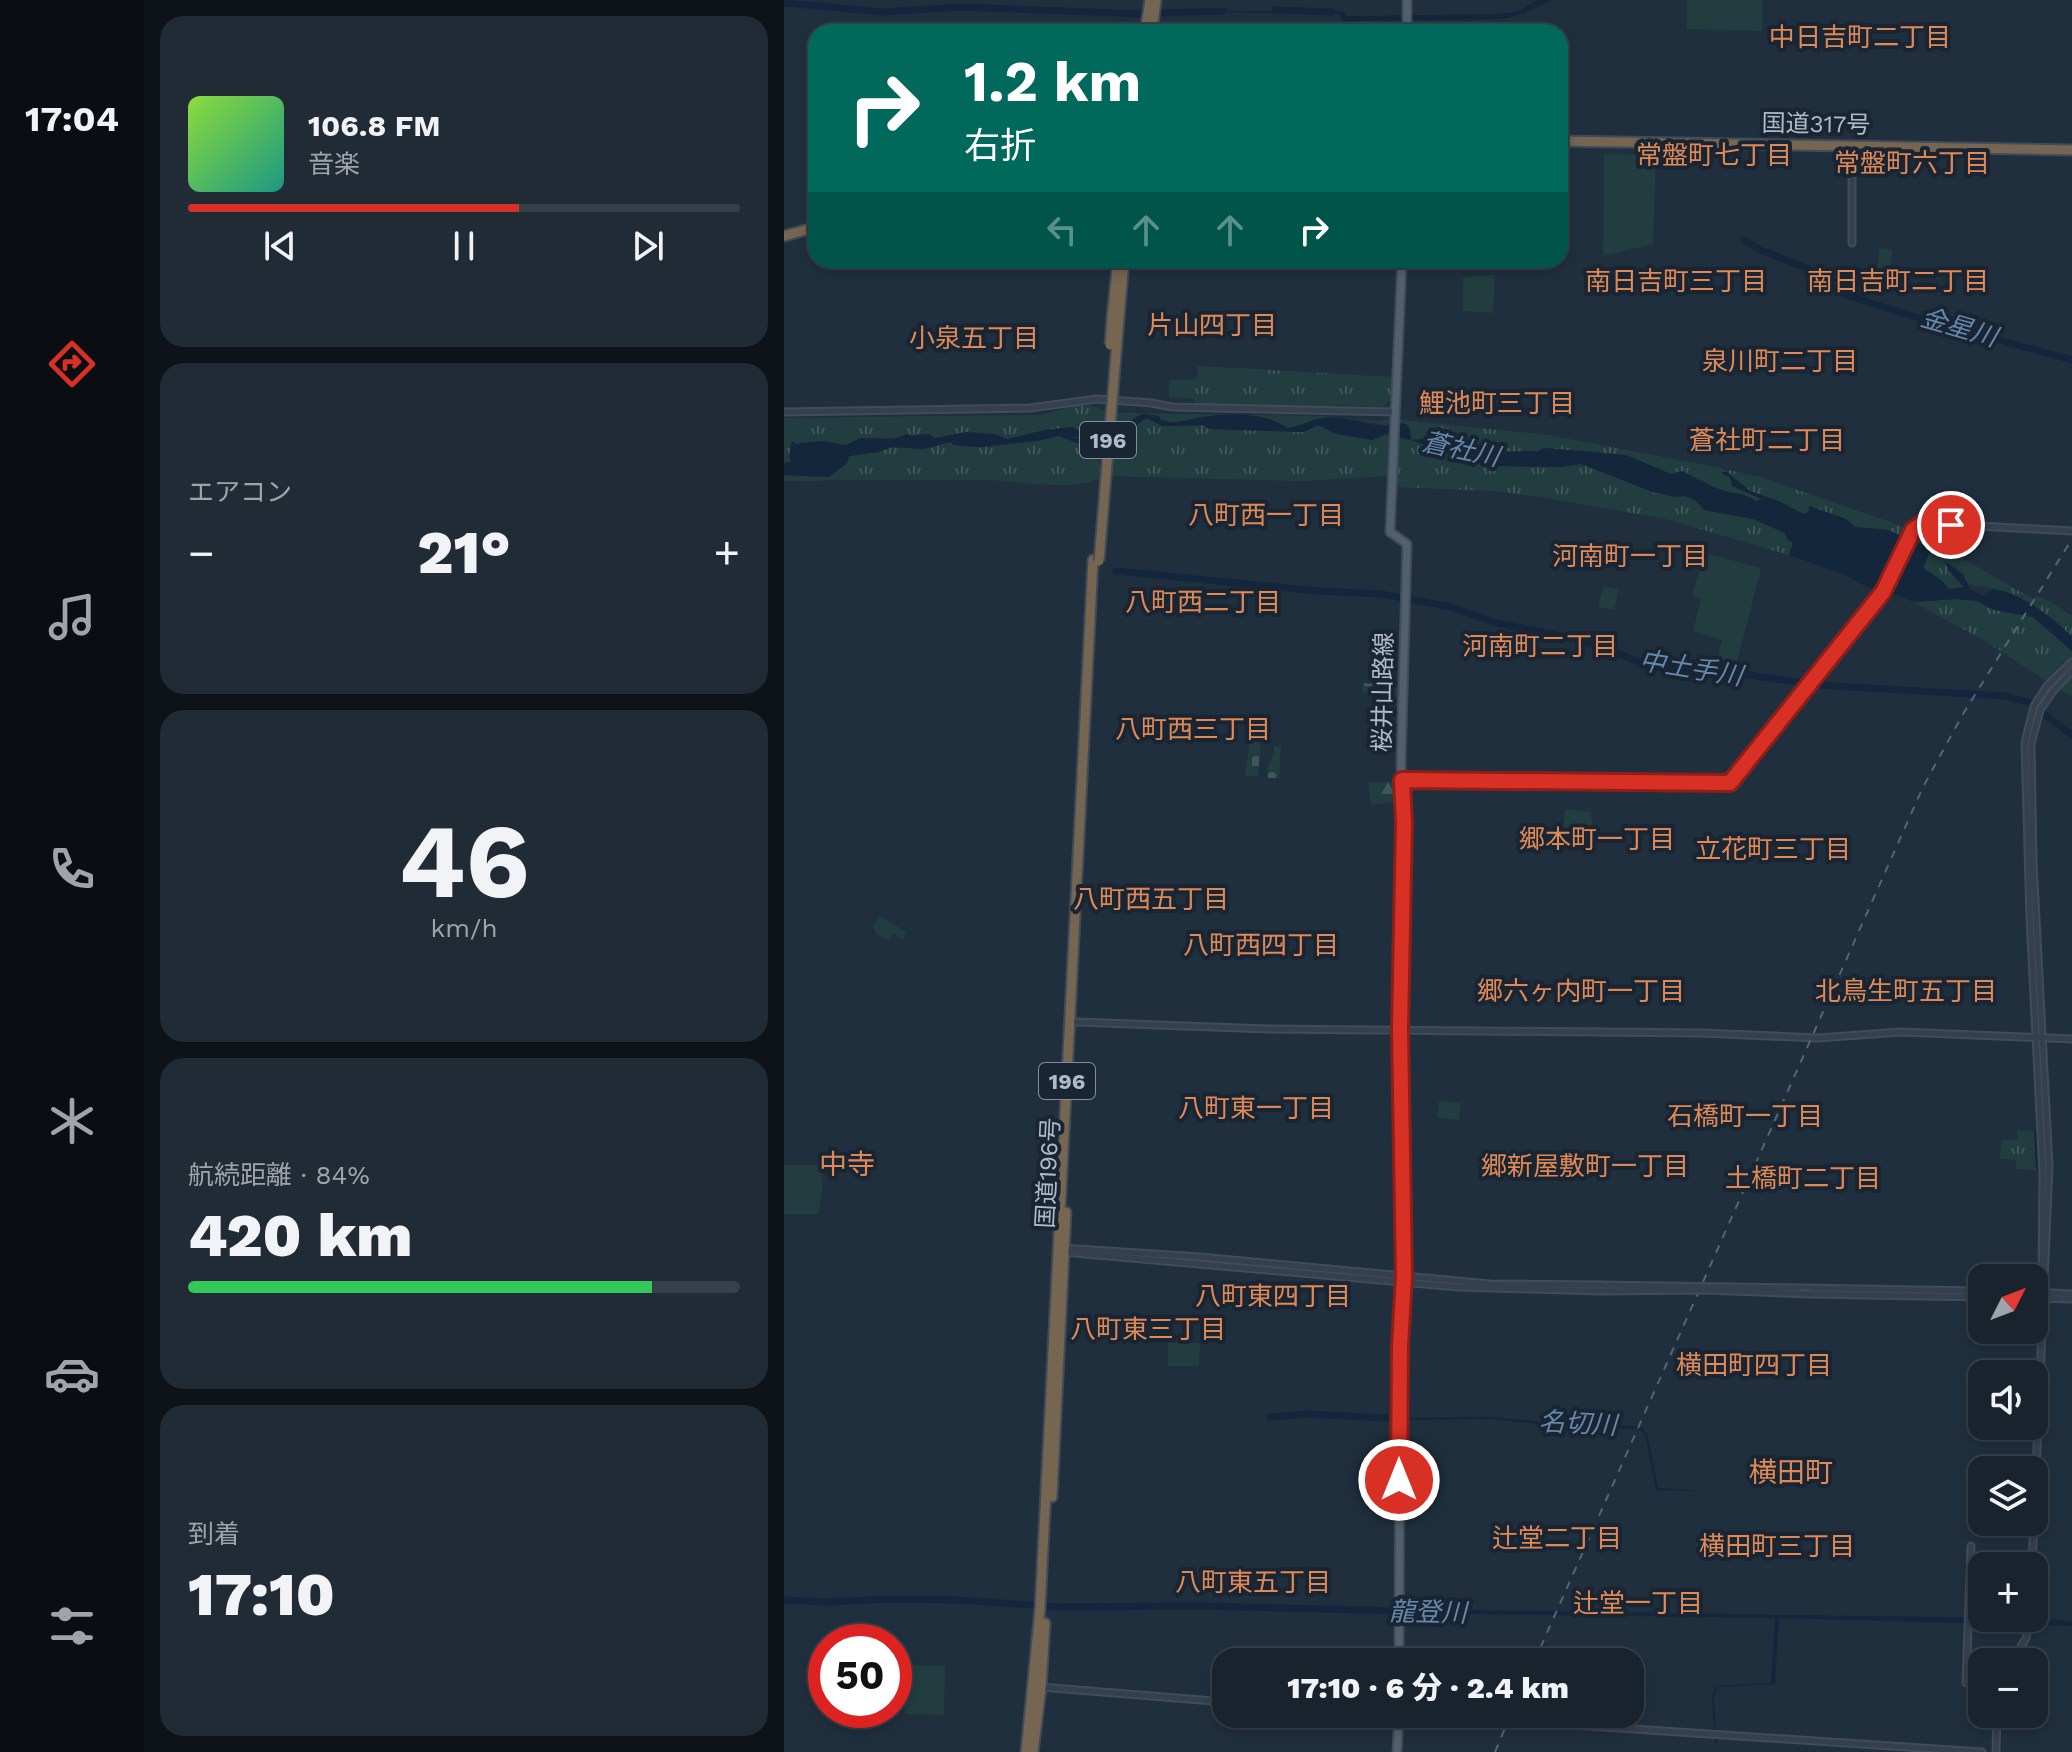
<!DOCTYPE html>
<html lang="ja">
<meta charset="utf-8">
<style>
:root{--surface:#18232e;--page:#212b36;--text:#f1f3f6;--muted:#9fa4aa;--line:#36404a;--accent:#d93025}
body{margin:0;font-family:"Work Sans","Noto Sans JP",sans-serif;background:var(--page);color:var(--text);height:100vh;display:flex;flex-direction:column;font-size:30px;white-space:nowrap}
*{box-sizing:border-box;margin:0}
p{font-size:26px;color:var(--muted)}
.icon{flex:none;width:44px;height:44px;fill:none;stroke:currentColor;stroke-width:2;stroke-linecap:round;stroke-linejoin:round}
.map{position:relative;flex:1;overflow:hidden}
.sheet{display:flex;flex-direction:column;gap:16px;padding:16px;background:#0d1319;width:640px}
.sheet>*{flex:none}
.banner{position:absolute;left:24px;top:24px;width:760px;height:244px;border-radius:24px;box-shadow:0 4px 12px #0003,0 0 0 2px var(--line);background:#00695c;color:#fff;overflow:hidden}
.needle{width:52px;rotate:48deg}
.controls{position:absolute;left:1184px;top:1264px;display:grid;gap:16px}
.controls a{display:grid;place-items:center;width:80px;height:80px;border-radius:16px;background:var(--surface);box-shadow:0 4px 12px #0003,0 0 0 2px var(--line);font-size:40px}
.speed{position:absolute;left:24px;top:1624px;display:flex;gap:16px;font-size:40px;font-weight:700;text-align:center}
.speed>*{display:grid;place-content:center;width:104px;height:104px;border-radius:50%;background:var(--surface);box-shadow:0 4px 12px #0003,0 0 0 2px var(--line);line-height:1}
.speed .limit{border:12px solid #d22;background:#fff;color:#111}
.pin{position:absolute;display:grid;place-items:center;width:68px;height:68px;color:#fff;margin:-34px;border:4px solid #fff;border-radius:50%;box-shadow:0 2px 8px #0007}
.me{position:absolute;width:88px;margin:-44px;rotate:0deg;stroke-linejoin:round;filter:drop-shadow(0 0 6px #0008)}
.turn{display:flex;align-items:center;gap:28px;height:168px;padding:0 24px;font-size:36px}
.turn .icon{width:104px;height:104px;stroke-width:2.5}
.turn b{display:block;font-size:56px;line-height:68px}
.lanes{display:flex;align-items:center;height:76px;padding:0 24px;background:#0003;justify-content:center;gap:40px;direction:ltr}
.lanes .off{opacity:.35}
.big{font-size:60px;font-weight:800;line-height:1.1}
.sheet .widget{flex:1;display:flex;flex-direction:column;justify-content:center;gap:12px;min-width:0;padding:0 28px;border-radius:24px;background:var(--page)}
.sheet .dial{align-items:center;gap:0}
.dial b{font-size:104px;line-height:1}
.song{display:flex;align-items:center;gap:24px}
.cover{width:96px;height:96px;border-radius:12px;background:linear-gradient(135deg,hsl(90 70% 55%),hsl(170 70% 35%))}
.played{height:8px;border-radius:4px;background:linear-gradient(90deg,var(--accent) 60%,var(--line) 60%)}
.keys{display:flex;justify-content:space-around;direction:ltr}
.heat{display:flex;justify-content:space-between;align-items:center;font-size:44px;direction:ltr}
.charge{height:12px;border-radius:6px;background:linear-gradient(90deg,#34c759 84%,var(--line) 0)}
.trip{position:absolute;left:428px;top:1648px;width:432px;height:80px;border-radius:24px;background:var(--surface);box-shadow:0 4px 12px #0003,0 0 0 2px var(--line);font-weight:800;line-height:80px;text-align:center}
main{display:flex;flex:1;min-height:0}
.tab-bar{display:flex;flex-direction:column;width:144px;justify-content:space-around;align-items:center;background:#0a0e12;color:var(--muted)}
.tab-bar .icon{width:56px;height:56px}
.tab-bar .selected{color:var(--accent)}
.tab-bar b{font-size:36px;color:var(--text)}
.map>svg:first-child{display:block}
.grass{fill:url(#grass-tufts)}
.forest{fill:url(#forest-firs)}
.cemetery{fill:url(#cemetery-stones)}
.park{fill:#223d3f}
.water{fill:#13263c}
.lines{fill:none;stroke-linecap:round;stroke-linejoin:round}
.stream{stroke:#13263c;stroke-width:2}
.river{stroke:#13263c;stroke-width:7}
.minor-casing{stroke:#414c5a;stroke-width:9}
.major-casing{stroke:#414c5a;stroke-width:11}
.highway-casing{stroke:#404b59;stroke-width:13}
.minor{stroke:#35404e;stroke-width:5}
.major{stroke:#52606e;stroke-width:7}
.highway{stroke:#756551;stroke-width:9}
.rail{stroke:#566575;stroke-width:2;stroke-dasharray:8 8;stroke-linecap:butt}
.minor-bridge-casing{stroke:#414c5a;stroke-width:9;stroke-linecap:butt}
.highway-bridge-casing{stroke:#404b59;stroke-width:13;stroke-linecap:butt}
.minor-bridge{stroke:#35404e;stroke-width:5}
.highway-bridge{stroke:#756551;stroke-width:9}
.route-casing{stroke:#8d1f18;stroke-width:20}
.route{stroke:#d93025;stroke-width:14}
.labels{text-anchor:middle;dominant-baseline:central;stroke-width:8;stroke-linejoin:round;paint-order:stroke}
.shield{fill:#1a2533;stroke:#838e9c;stroke-width:2}
.shield-label{font-size:22px;font-weight:bold;fill:#b0bbc9}
.street-label{font-size:24px;fill:#b0bbc9;stroke:#1a2533}
.neighbourhood-label{font-size:26px;fill:#de8956;stroke:#1a2533}
.water-label{font-size:26px;font-style:italic;fill:#6588ac;stroke:#1a2533}
.quarter-label{font-size:28px;fill:#de8956;stroke:#1a2533}
</style>
<main>
<nav class="tab-bar">
<b>17:04</b>
<svg class="icon selected" aria-label="directions" viewBox="0 0 24 24"><path d="M12 3l9 9-9 9-9-9zM9 14v-3h6M13 9l2 2-2 2"/></svg>
<svg class="icon" aria-label="music" viewBox="0 0 24 24"><path d="M9 18V5l10-2v13"/><circle cx="6" cy="18" r="3"/><circle cx="16" cy="16" r="3"/></svg>
<svg class="icon" aria-label="phone" viewBox="0 0 24 24"><path d="M5 4h4l2 5-3 2q2 4 5 5l2-3 5 2v4C11 20 4 13 5 4z"/></svg>
<svg class="icon" aria-label="climate" viewBox="0 0 24 24"><path d="M12 3v18M4 7l16 10M4 17L20 7"/></svg>
<svg class="icon" aria-label="car" viewBox="0 0 24 24"><path d="M5 17H2v-5l4-1 3-4h7l3 4 3 1v5h-3M9 17h6M6 11h13"/><circle cx="7" cy="17" r="2"/><circle cx="17" cy="17" r="2"/></svg>
<svg class="icon" aria-label="filters" viewBox="0 0 24 24"><path d="M4 7h16M4 17h16"/><circle cx="9" cy="7" r="2"/><circle cx="15" cy="17" r="2"/></svg>
</nav>
<section class="sheet">
<div class="widget">
<div class="song"><i class="cover"></i><div><b>106.8 FM</b><p>音楽</p></div></div>
<div class="played"></div>
<div class="keys"><svg class="icon" aria-label="previous" viewBox="0 0 24 24"><path d="M18 5L8 12l10 7zM5 5v14"/></svg><svg class="icon" aria-label="pause" viewBox="0 0 24 24"><path d="M8 5v14M16 5v14"/></svg><svg class="icon" aria-label="next" viewBox="0 0 24 24"><path d="M6 5l10 7-10 7zM19 5v14"/></svg></div>
</div>
<div class="widget"><p>エアコン</p>
<div class="heat"><a>−</a><b class="big">21°</b><a>+</a></div>
</div>
<div class="widget dial"><b>46</b><p>km/h</p></div>
<div class="widget"><p>航続距離 · 84%</p><b class="big">420 km</b><div class="charge"></div></div>
<div class="widget"><p>到着</p><b class="big">17:10</b></div>
</section>
<div class="map">
<svg width="1288" height="1752" viewBox="0 0 1288 1752">
<defs>
<pattern id="grass-tufts" width="24" height="20" patternUnits="userSpaceOnUse" patternTransform="scale(2)"><rect width="24" height="20" fill="#223d3f"/><path d="M3 7l-1-3M5 7V3M7 7l1-3M15 17l-1-3M17 17v-4M19 17l1-3" fill="none" stroke="#405759"/></pattern>
<pattern id="forest-firs" width="22" height="20" patternUnits="userSpaceOnUse" patternTransform="scale(2)"><rect width="22" height="20" fill="#223d3f"/><path d="M5 1l3.5 6h-7zM16 11l3.5 6h-7z" fill="#405759"/></pattern>
<pattern id="cemetery-stones" width="16" height="16" patternUnits="userSpaceOnUse" patternTransform="scale(2)"><rect width="16" height="16" fill="#223d3f"/><path d="M2 7V4a2 2 0 0 1 4 0v3zM10 15v-3a2 2 0 0 1 4 0v3z" fill="#405759"/></pattern>
</defs>
<rect width="100%" height="100%" fill="#202f3e"/>
<g class="grass">
<path d="M470 369 608 377 607 399 599 407 554 405 541 408 411 404 409 399 385 397V380H412L413 378 468 381Z"/>
<path d="M293 405 311 407 326 413 536 416 594 421 609 419 764 435 937 468 942 472 945 470 979 478 1129 530 1249 599 1252 596 1265 601 1288 616V637C1260 609 1223 588 1184 584L1171 567 1162 562 1165 571 1180 588 1165 589 1139 568 1147 549 1104 530 1071 527 1062 519 1025 506 1024 513 1019 514 1004 510 1014 516 1013 519 985 507 995 502 966 491 943 472 957 490 977 499 972 501 959 494 953 495 933 489 918 480 887 474 842 455 760 448 754 451 712 452 701 445 670 440 651 442 637 439 629 440 654 450 696 456 714 466 774 467 797 464 869 492 892 497 900 496 911 500 921 510 970 519 1001 533 1003 539 1009 543 1005 555 882 519 758 497 711 491 611 487 613 438 626 440V429C599 426 568 416 541 418 528 419 516 427 503 428 476 407 420 420 386 424L376 419 375 416 360 414 331 436 285 438 299 434 289 427 261 430 223 439 210 434 151 439 145 434H138L103 439 77 438 62 445 38 441 11 444 7 462 0 463V418L257 415Z"/>
<path d="M363 418 378 426 420 425 425 429 520 432 534 425 552 434H602L606 436 605 476 519 481 322 476C287 493 241 481 202 480 135 480 67 480 0 481V475L45 477 63 463 65 456 94 452 108 447 140 449 166 442C188 455 249 439 275 436L290 443H303L322 474 324 442H337L357 421Z"/>
<path d="M1172 599 1194 601 1211 610 1249 617 1288 651V670L1274 658 1288 676V697L1196 638 1129 602Z"/>
<path d="M1234 1130 1250 1131 1253 1170 1232 1169V1160L1216 1159 1217 1140H1233Z"/>
</g>
<path class="forest" d="M584 782H614V790L611 792H614V801L587 805Z"/>
<g class="cemetery">
<path d="M579 683 616 687V706L599 704V696L578 692Z"/>
<path d="M467 735 477 736 474 777 461 776Z"/>
<path d="M492 746H497L495 778H483L484 768Z"/>
</g>
<g class="park">
<path d="M903 0H978V31L903 29Z"/>
<path d="M820 154 872 155 869 244 819 256Z"/>
<path d="M1095 248 1108 250 1106 276 1093 275Z"/>
<path d="M711 275 709 313 679 311V277Z"/>
<path d="M414 366 470 369 469 381 413 378Z"/>
<path d="M920 553 977 568 953 662 933 658 938 640 909 631 917 599 908 596Z"/>
<path d="M824 587 835 589 830 610 814 607 819 588Z"/>
<path d="M385 590 413 592 409 615 382 612Z"/>
<path d="M781 809 807 812 809 843H778Z"/>
<path d="M96 916 122 932 119 940 109 933 105 940 92 934 89 926Z"/>
<path d="M655 1101 677 1103 675 1120 653 1118Z"/>
<path d="M0 1165H35L39 1185 34 1214H0Z"/>
<path d="M384 1343H416L415 1366H384Z"/>
<path d="M121 1665 161 1666 160 1715 121 1714Z"/>
</g>
<g class="water">
<path d="M753 0H768L739 14 719 19 559 21 555 14 381 11H555L560 12 562 16 718 14 735 11Z"/>
<path d="M360 414 375 416 376 419C390 426 404 419 419 417 444 413 483 412 503 428 516 427 527 419 540 418 562 415 582 426 603 426L607 421 622 424 626 429 627 440 637 439 651 442 670 440 701 445 712 452 754 451 760 448 842 455 887 474 898 471C910 477 923 485 935 489 949 494 963 493 973 502L977 499 948 486 946 477 940 475 938 472H943L966 491 995 501 1019 514 1025 512V506L1062 519 1071 527 1104 530 1147 549 1139 568 1157 580 1165 589 1180 587 1165 571 1161 562 1179 574 1186 589 1199 596 1210 589C1238 593 1269 618 1288 637V651L1249 617 1210 610 1193 601 1172 599 1129 602 1112 594 1109 597 1079 585 1059 574 1005 555 1009 543 1003 539 1001 533 969 519 920 510 911 500 900 496 892 497 869 492 797 464 774 467 714 466 696 456 654 450 627 440 602 434 588 440 552 434 534 425 520 432 425 429 420 425 378 426 363 418 357 421 337 442 300 445 275 436 254 441 196 447 170 445 166 442 140 449 108 447 94 452 65 456 63 463 45 477 0 475V463L7 462 5 456 8 441 12 444 38 441 62 445 77 438 110 439 123 434 127 436 145 434 151 438 182 432 210 434 223 439 261 430 289 427 301 435 286 438C299 439 321 441 333 434 344 427 348 416 360 414Z"/>
<path d="M708 1417 770 1423 856 1426 863 1433 874 1488 927 1491 872 1490 861 1434 855 1429 770 1426 708 1419 622 1420 621 1418Z"/>
<path d="M619 1609C826 1612 1034 1616 1242 1618L1288 1621V1626L995 1618 991 1684 933 1687 930 1698 933 1744 931 1743 928 1699 931 1686 987 1683 991 1618 619 1613Z"/>
</g>
<g class="lines">
<path class="stream" d="M1251 1132 1253 1169"/>
<g class="river">
<path d="M0 3 100 12 176 7 359 14"/>
<path d="M491 10 547 12"/>
<path d="M377 13 439 11"/>
<path d="M960 240 976 250 1033 272 1062 295 1128 316 1288 360"/>
<path d="M332 571 533 591 597 594 667 607 713 623 797 640 869 667 966 675 1033 685 1221 696 1244 702 1288 735"/>
<path d="M486 1417 522 1414 620 1419"/>
<path d="M0 1600 42 1602 107 1599 176 1600 272 1607 418 1606 621 1611"/>
</g>
<defs>
<g id="minor">
<path d="M1068 243V146"/>
<path d="M0 412 246 408 313 399 368 403 388 407 610 412"/>
<path d="M618 780 946 783 1099 592 1132 527 1139 523 1288 531"/>
<path d="M292 1022 484 1029 917 1033 1034 1038 1117 1032 1288 1039"/>
<path d="M278 1248 416 1257 706 1284 816 1285"/>
<path d="M279 1252 674 1287 816 1291"/>
<path d="M1258 1285 1259 1174 1246 918 1241 743 1250 706 1263 686 1288 662"/>
<path d="M1016 1288 1198 1291"/>
<path d="M1250 1292 1288 1294"/>
<path d="M1026 1294 1198 1297"/>
<path d="M1250 1298 1288 1299"/>
<path d="M1248 1566 1265 1166 1249 862 1247 744 1256 710 1269 691 1288 671"/>
<path d="M1228 1662 1242 1638 1246 1618"/>
<path d="M1182 1683 1187 1546"/>
<path d="M256 1687 442 1702"/>
<path d="M634 1714 647 1715"/>
<path d="M774 1724 1198 1752"/>
<path d="M1212 1752 1213 1714"/>
</g>
<g id="major">
<path d="M623 32V0"/>
<path d="M615 1662 616 1346 620 1276 616 1029 620 823 617 762 623 544 606 532 618 260"/>
<path d="M613 1752 615 1714"/>
</g>
<g id="highway">
<path d="M361 32 366 0"/>
<path d="M368 32 372 0"/>
<path d="M776 141 1288 150"/>
<path d="M0 236 32 227"/>
<path d="M328 318 334 260"/>
<path d="M335 318 340 260"/>
<path d="M268 1497 282 1212"/>
<path d="M242 1752 256 1609 309 560"/>
<path d="M249 1752 257 1688 261 1623"/>
</g>
</defs>
<use href="#minor" class="minor-casing"/>
<use href="#major" class="major-casing"/>
<use href="#highway" class="highway-casing"/>
<use href="#minor" class="minor"/>
<use href="#major" class="major"/>
<use href="#highway" class="highway"/>
<g class="rail">
<path d="M750 1662 1139 787 1179 714 1288 539"/>
<path d="M711 1752 727 1714"/>
</g>
<defs>
<g id="minor-bridge">
<path d="M816 1285 1016 1288"/>
<path d="M816 1291 921 1290 1026 1294"/>
<path d="M647 1715 774 1724"/>
</g>
<g id="highway-bridge">
<path d="M326 345 328 318"/>
<path d="M315 561 335 318"/>
</g>
</defs>
<use href="#minor-bridge" class="minor-bridge-casing"/>
<use href="#highway-bridge" class="highway-bridge-casing"/>
<use href="#minor-bridge" class="minor-bridge"/>
<use href="#highway-bridge" class="highway-bridge"/>
</g>
<g class="lines">
<defs>
<path id="route" d="M615 1480 616 1346 620 1276 616 1029 620 823 618 780 946 783 1099 592 1129 530 1139 523 1167 525"/>
</defs>
<use href="#route" class="route-casing"/>
<use href="#route" class="route"/>
</g>
<g class="labels">
<g class="shield">
<rect x="296" y="422" width="56" height="36" rx="6"/>
<rect x="255" y="1063" width="56" height="36" rx="6"/>
</g>
<g class="shield-label">
<text x="324" y="440">196</text>
<text x="283" y="1081">196</text>
</g>
<g class="street-label">
<text transform="translate(1032 124) rotate(1)">国道317号</text>
<text transform="translate(599 692) rotate(-89)">桜井山路線</text>
<text transform="translate(264 1173) rotate(-87)">国道196号</text>
</g>
<g class="neighbourhood-label">
<text x="1076" y="37">中日吉町二丁目</text>
<text x="930" y="155">常盤町七丁目</text>
<text x="1128" y="163">常盤町六丁目</text>
<text x="892" y="281">南日吉町三丁目</text>
<text x="1114" y="281">南日吉町二丁目</text>
<text x="428" y="325">片山四丁目</text>
<text x="190" y="338">小泉五丁目</text>
<text x="996" y="361">泉川町二丁目</text>
<text x="713" y="403">鯉池町三丁目</text>
<text x="983" y="440">蒼社町二丁目</text>
<text x="482" y="515">八町西一丁目</text>
<text x="846" y="556">河南町一丁目</text>
<text x="419" y="602">八町西二丁目</text>
<text x="756" y="646">河南町二丁目</text>
<text x="409" y="729">八町西三丁目</text>
<text x="813" y="839">郷本町一丁目</text>
<text x="989" y="849">立花町三丁目</text>
<text x="367" y="899">八町西五丁目</text>
<text x="477" y="945">八町西四丁目</text>
<text x="797" y="991">郷六ヶ内町一丁目</text>
<text x="1122" y="991">北鳥生町五丁目</text>
<text x="472" y="1108">八町東一丁目</text>
<text x="961" y="1116">石橋町一丁目</text>
<text x="801" y="1166">郷新屋敷町一丁目</text>
<text x="1019" y="1178">土橋町二丁目</text>
<text x="489" y="1296">八町東四丁目</text>
<text x="364" y="1329">八町東三丁目</text>
<text x="970" y="1365">横田町四丁目</text>
<text x="773" y="1538">辻堂二丁目</text>
<text x="993" y="1546">横田町三丁目</text>
<text x="469" y="1582">八町東五丁目</text>
<text x="854" y="1603">辻堂一丁目</text>
</g>
<g class="water-label">
<text transform="translate(1175 327) rotate(16)">金星川</text>
<text transform="translate(677 449) rotate(12)">蒼社川</text>
<text transform="translate(907 668) rotate(9)">中土手川</text>
<text transform="translate(794 1423) rotate(3)">名切川</text>
<text transform="translate(644 1612) rotate(1)">龍登川</text>
</g>
<g class="quarter-label">
<text x="63" y="1164">中寺</text>
<text x="1007" y="1472">横田町</text>
</g>
</g>
</svg>
<div class="controls">
<a><svg class="needle" viewBox="-14 -14 28 28"><path d="M0-13l5 13h-10z" fill="#e53935"/><path d="M0 13l5-13h-10z" fill="#9fa4aa"/></svg></a>
<a><svg class="icon" aria-label="sound" viewBox="0 0 24 24"><path d="M4 9h4l5-4v14l-5-4H4zM17 9q2 3 0 6"/></svg></a>
<a><svg class="icon" aria-label="layers" viewBox="0 0 24 24"><path d="M12 4l9 5-9 5-9-5zM3 14l9 5 9-5"/></svg></a>
<a>+</a>
<a>−</a>
</div>
<div class="speed"><div class="limit">50</div></div>
<div class="pin" style="left:1167px;top:525px;background:#d93025"><svg class="icon" aria-label="arrive" viewBox="0 0 24 24"><path d="M6 21V4h12l-3 4 3 4H6"/></svg></div>
<svg class="me" style="left:615px;top:1480px" viewBox="-20 -20 40 40"><circle r="17" fill="#d93025" stroke="#fff" stroke-width="3"/><path d="M0-11L8 9 0 5-8 9z" fill="#fff"/></svg>
<div class="trip">17:10 · 6 分 · 2.4 km</div>
<div class="banner">
<div class="turn"><svg class="icon" aria-label="right" viewBox="0 0 24 24"><path d="M7 20v-9h11M14 6l5 5-5 5"/></svg><div><b>1.2 km</b>右折</div></div>
<div class="lanes"><svg class="icon off" aria-label="left" viewBox="0 0 24 24"><path d="M17 20v-9H6M10 6l-5 5 5 5"/></svg><svg class="icon off" aria-label="ahead" viewBox="0 0 24 24"><path d="M12 20V5M6 11l6-6 6 6"/></svg><svg class="icon off" aria-label="ahead" viewBox="0 0 24 24"><path d="M12 20V5M6 11l6-6 6 6"/></svg><svg class="icon" aria-label="right" viewBox="0 0 24 24"><path d="M7 20v-9h11M14 6l5 5-5 5"/></svg></div>
</div>
</div>
</main>
